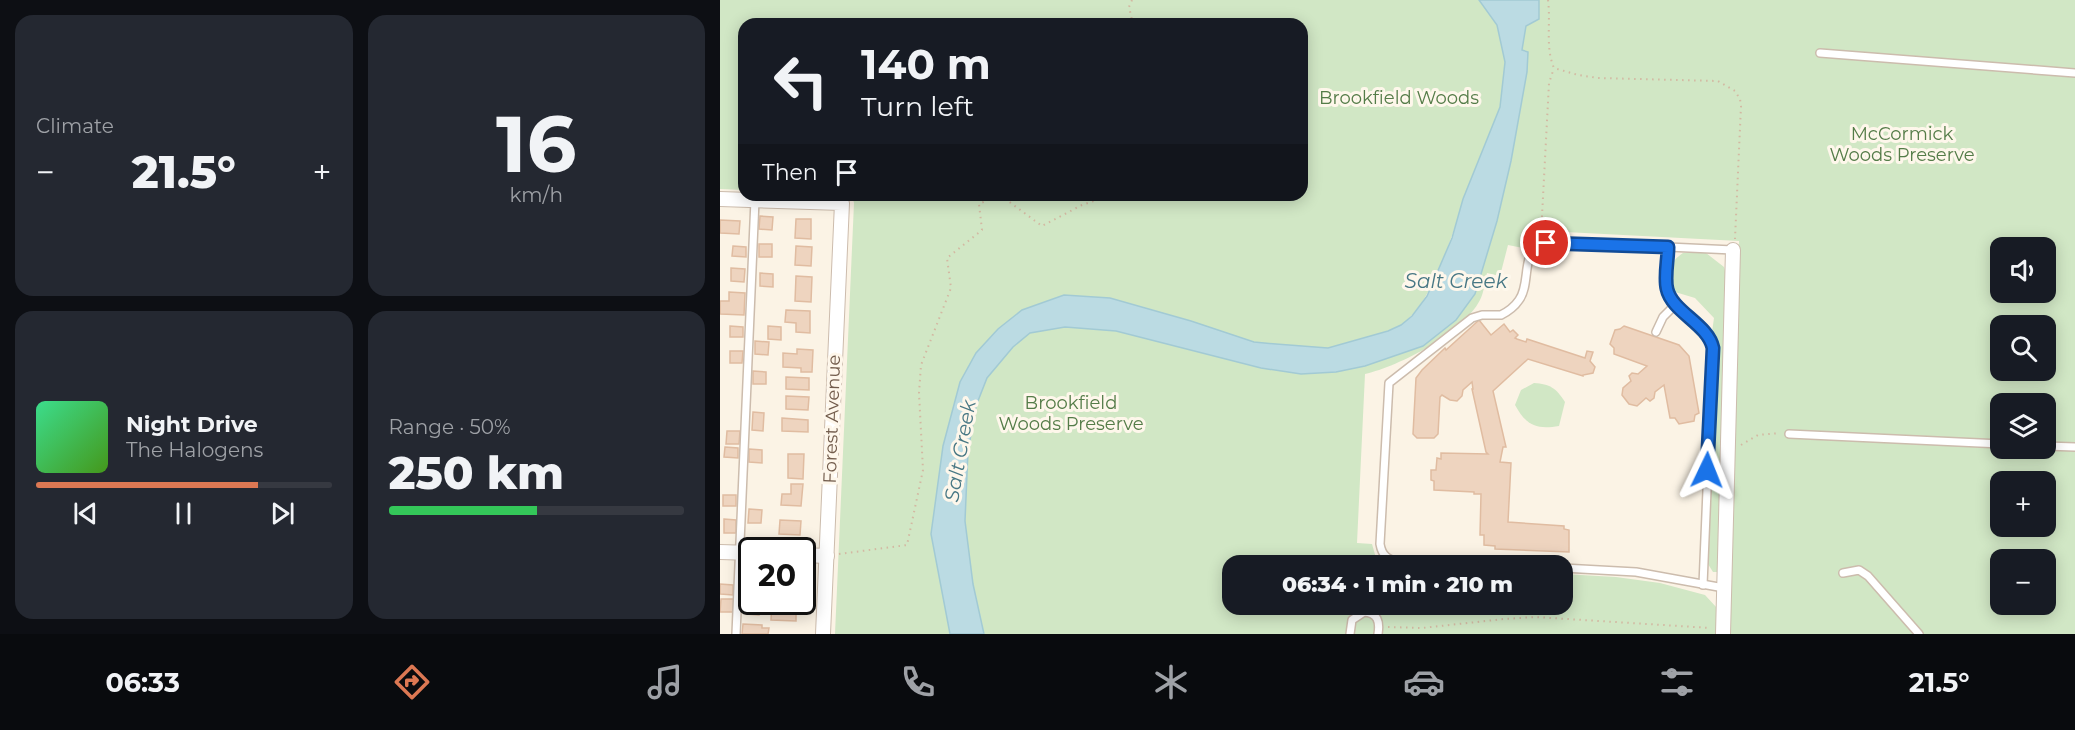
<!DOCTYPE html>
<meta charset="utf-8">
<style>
:root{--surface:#171b24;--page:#242831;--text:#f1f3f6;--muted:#9ea1a6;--line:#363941;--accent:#dc7853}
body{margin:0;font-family:Montserrat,sans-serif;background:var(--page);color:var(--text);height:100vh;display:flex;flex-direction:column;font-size:22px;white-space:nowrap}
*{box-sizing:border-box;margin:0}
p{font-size:20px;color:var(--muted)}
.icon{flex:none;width:33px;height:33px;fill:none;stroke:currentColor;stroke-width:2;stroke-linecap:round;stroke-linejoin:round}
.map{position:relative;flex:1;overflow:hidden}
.drawer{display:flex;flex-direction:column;gap:15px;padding:15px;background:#0d0f14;width:720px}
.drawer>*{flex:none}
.hud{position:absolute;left:18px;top:18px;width:570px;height:183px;border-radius:18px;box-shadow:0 3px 15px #0003;background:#171b24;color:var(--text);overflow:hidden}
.tools{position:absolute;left:1270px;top:237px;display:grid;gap:12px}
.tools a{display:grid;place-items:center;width:66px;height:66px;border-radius:12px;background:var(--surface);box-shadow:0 3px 15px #0003;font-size:30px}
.speed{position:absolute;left:18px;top:537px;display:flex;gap:12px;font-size:30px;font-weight:700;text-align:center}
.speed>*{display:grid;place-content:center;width:78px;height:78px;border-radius:50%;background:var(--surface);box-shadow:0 3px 15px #0003;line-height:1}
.speed .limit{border:3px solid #111;border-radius:9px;background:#fff;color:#111}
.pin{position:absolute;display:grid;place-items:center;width:51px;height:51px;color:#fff;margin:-26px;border:3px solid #fff;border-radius:50%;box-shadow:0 2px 6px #0007}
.me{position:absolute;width:66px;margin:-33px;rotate:2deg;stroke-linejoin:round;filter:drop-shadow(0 0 4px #0008)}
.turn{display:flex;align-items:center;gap:21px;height:126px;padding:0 24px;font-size:27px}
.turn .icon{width:78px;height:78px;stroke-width:2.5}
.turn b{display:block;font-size:42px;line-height:51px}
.then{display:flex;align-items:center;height:57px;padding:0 24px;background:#0003;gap:12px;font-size:22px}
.big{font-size:45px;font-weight:800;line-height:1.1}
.drawer .card{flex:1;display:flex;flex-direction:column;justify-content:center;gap:9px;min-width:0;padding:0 21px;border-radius:18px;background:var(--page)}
.drawer .dial{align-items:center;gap:0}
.dial b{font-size:78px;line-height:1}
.song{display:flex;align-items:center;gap:18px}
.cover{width:72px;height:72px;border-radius:9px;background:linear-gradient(135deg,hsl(150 70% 55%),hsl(100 70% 35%))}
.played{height:6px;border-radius:3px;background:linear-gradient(90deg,var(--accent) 75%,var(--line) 75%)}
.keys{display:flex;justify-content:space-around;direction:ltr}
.heat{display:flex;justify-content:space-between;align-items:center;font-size:33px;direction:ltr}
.charge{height:9px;border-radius:4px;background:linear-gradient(90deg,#34c759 50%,var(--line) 0)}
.drawer .tiles{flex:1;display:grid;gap:15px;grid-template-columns:repeat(2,1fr)}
.trip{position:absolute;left:502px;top:555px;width:351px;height:60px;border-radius:18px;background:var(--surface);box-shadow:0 3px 15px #0003;font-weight:800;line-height:60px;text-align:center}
.tabs{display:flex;height:96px;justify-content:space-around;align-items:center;background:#090b0e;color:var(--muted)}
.tabs .icon{width:42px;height:42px}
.tabs .active{color:var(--accent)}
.tabs b{font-size:27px;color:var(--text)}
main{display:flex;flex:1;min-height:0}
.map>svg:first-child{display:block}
.green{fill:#d1e7c5;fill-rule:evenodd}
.water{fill:#bbdbe3;stroke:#a2cad4;stroke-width:1.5}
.building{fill:#eed4bf;stroke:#e0bca1;stroke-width:1.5}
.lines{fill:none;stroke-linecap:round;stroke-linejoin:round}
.lane-casing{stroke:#ccbcad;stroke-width:10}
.street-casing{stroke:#ccbcad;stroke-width:16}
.path{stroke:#d3b8a2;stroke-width:2;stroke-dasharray:1.5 4.5;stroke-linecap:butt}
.lane{stroke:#fff;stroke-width:7}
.street{stroke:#fff;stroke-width:14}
.route-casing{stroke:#114b97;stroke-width:15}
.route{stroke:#1a73e8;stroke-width:10}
.labels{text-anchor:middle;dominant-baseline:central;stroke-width:6;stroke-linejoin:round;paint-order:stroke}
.park-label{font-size:18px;fill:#547c48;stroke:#fef7eb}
.street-label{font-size:18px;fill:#725c4c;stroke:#fef7eb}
.water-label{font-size:20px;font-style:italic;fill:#477784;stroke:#fef7eb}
</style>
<main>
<section class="drawer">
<div class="tiles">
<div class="card"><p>Climate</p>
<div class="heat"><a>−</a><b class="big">21.5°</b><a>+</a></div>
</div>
<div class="card dial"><b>16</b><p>km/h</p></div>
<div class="card">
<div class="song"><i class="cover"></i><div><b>Night Drive</b><p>The Halogens</p></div></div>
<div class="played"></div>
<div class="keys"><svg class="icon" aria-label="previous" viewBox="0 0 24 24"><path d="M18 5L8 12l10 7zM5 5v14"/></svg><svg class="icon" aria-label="pause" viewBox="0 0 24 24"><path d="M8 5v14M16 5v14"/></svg><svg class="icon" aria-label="next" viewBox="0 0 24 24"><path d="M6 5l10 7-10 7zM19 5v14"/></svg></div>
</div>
<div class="card"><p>Range · 50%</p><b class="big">250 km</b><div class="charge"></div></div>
</div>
</section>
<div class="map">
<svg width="1355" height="634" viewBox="0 0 1355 634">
<rect width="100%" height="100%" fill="#fbf3e5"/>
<g class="green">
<path d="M0 0H1355V634H1010L1019 241 826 231 806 236 803 248 788 245 780 276 767 273C765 282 764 292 760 300 743 333 680 366 645 374L637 543 652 544 656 558 666 565 513 566V604H843V574L896 577 940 583 985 595 997 608V634H115L134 203 133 199 128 195H582V24H24V190L0 189ZM735 226 703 346 647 338C659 334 672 331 682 324 707 307 726 255 735 226ZM1281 248H1326V292H1281ZM1281 326H1326V370H1281ZM1281 404H1326V448H1281ZM1281 482H1326V526H1281ZM1281 560H1326V604H1281Z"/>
<path d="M963 253H986L1004 267 1008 283 999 572H993L988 564 998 346 996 337 992 332 994 318 975 298 955 292C950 275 946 264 963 253Z"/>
<path d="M814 383C830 384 836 388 845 402L839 426C816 430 806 425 795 405L801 390Z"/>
</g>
<path class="water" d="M759 0H819V19L806 26 802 50 808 52 807 72 791 161 777 221 755 294 736 320 703 346 645 366 616 372 581 374 541 368 396 331 345 327 310 333 293 347 267 378 256 406 248 451 245 521 253 584 264 634H230L211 534 223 446 240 382 256 353 278 329 302 310 344 295 390 298 471 321 534 342 556 344 608 348 668 331 681 325 692 316 707 296 732 238 743 199 780 107 785 62 777 25Z"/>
<g class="building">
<path d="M40 216 53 217 52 230 39 229Z"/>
<path d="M76 219H91V239L75 238Z"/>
<path d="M0 220 20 221 19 234 0 233Z"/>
<rect x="39" y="244" width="13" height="13"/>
<path d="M13 246 26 247V257L12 256Z"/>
<path d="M76 246 92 247 91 266 75 265Z"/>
<path d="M11 268 25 269 24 282 11 281Z"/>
<path d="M40 273 53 274V287L40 286Z"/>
<path d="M76 276 92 277 91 302 75 301Z"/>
<path d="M9 292 25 293 24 315 0 314V301H9Z"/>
<path d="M66 310 90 311V333L76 332V323L65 322Z"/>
<path d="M759 320 771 335 784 324 790 332 793 330 798 335 795 338 797 339 806 342 807 339 865 358 867 351 873 352 870 361 875 367 873 373 863 375V376L808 359 773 391 786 447H783L780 462 791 463 788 522 844 526V529L849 530V552L775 549V546L764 545V535H760L761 494H754V492L714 490V481L711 480V470H716L717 458 721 459V453L768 454 766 452 752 389H753L752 382 743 390 742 396 737 401 730 400 722 395 720 397 718 434 714 438H697L693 434 696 378 702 370 725 348 726 350Z"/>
<path d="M10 326 23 327V337H10Z"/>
<path d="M48 326 61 327V340L48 339Z"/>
<path d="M904 326 959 345 969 356 979 413 975 415 974 421 959 424 955 418H950L944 385 935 392 934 398 930 401 926 398 917 406 909 404 902 395 903 388 911 381 909 376 912 373 918 374 927 366 894 354V348L890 344 895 330 900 329Z"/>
<path d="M35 341 49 342 48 355 35 354Z"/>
<path d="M77 349 93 350 92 372H81V368L63 367V353L77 354Z"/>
<path d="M10 351H23L22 363H10Z"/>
<path d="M33 371 46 372V384H33Z"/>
<path d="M66 377 89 378V390L66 389Z"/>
<path d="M66 396 89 397 88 410 66 409Z"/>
<path d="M33 412 44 413 43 431 32 430Z"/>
<path d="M62 418 88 420V432L62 431Z"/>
<path d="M7 431H20L19 444H6Z"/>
<path d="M5 447 18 448V458L4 457Z"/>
<path d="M29 449 42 450V463L29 462Z"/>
<path d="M68 454H84L83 479 68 478Z"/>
<path d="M71 484H83L81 506 61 505 62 494H71Z"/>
<rect x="3" y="495" width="13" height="11"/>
<path d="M29 509 42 510 41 523H28Z"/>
<path d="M4 519 16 520V533H4Z"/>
<path d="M60 520 81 521 80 535 59 534Z"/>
<path d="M0 584 13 585V595L0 594Z"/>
<path d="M26 598H32V602H39V615L26 614Z"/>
<path d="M1 599H14L13 612H0Z"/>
<path d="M52 602 66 603 65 608H76V621L51 620Z"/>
<path d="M23 624 42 625V628H49L48 634H22Z"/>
</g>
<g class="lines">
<defs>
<g id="lane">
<path d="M1100 53 1355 73"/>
<path d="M936 332 943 317 956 304"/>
<path d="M1069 434 1281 444"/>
<path d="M1326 446 1355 447"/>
<path d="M770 566 680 562C668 560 662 556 660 544L669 383 752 318 762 315H781C787 312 795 306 799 300 812 283 799 247 826 243L948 247"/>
<path d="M843 568 916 572 1004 588"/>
<path d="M1123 573 1139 570 1148 576 1199 634"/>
<path d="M983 585 993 348 987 336 947 292 948 247 1013 250"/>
<path d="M16 634 35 200"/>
<path d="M630 634 632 620 644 612C658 613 660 622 658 634"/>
</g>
<g id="street">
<path d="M0 199 122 203 103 634"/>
<path d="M0 552 32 553"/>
<path d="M82 555 107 556"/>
<path d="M1003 634 1013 250"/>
</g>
</defs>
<use href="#lane" class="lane-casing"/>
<use href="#street" class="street-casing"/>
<g class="path">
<path d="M412 0 409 7 413 24"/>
<path d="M828 0C831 23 825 47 834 68L858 75 878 78 998 81 1015 91 1020 99 1021 106 1015 239"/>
<path d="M280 195 322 226 362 205 392 195"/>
<path d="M821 235 829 83 834 68"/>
<path d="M1021 445 1038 435 1060 433"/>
<path d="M119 554 187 545 203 470 199 393 201 365 231 288 227 258 262 230 259 204 279 195"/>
<path d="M668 627 702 628 784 619 815 617 991 628"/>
</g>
<use href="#lane" class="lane"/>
<use href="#street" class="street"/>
</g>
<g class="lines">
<defs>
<path id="route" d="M826 243 948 247C948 260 944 277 947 289 952 312 988 324 993 348L987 470"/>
</defs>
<use href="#route" class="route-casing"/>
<use href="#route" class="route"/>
</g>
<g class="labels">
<g class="park-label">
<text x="679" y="98">Brookfield Woods</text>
<text x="1182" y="134">McCormick<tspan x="1182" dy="21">Woods Preserve</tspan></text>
<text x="351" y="403">Brookfield<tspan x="351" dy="21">Woods Preserve</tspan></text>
</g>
<g class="street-label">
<text transform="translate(112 419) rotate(-88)">Forest Avenue</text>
</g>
<g class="water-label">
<text x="736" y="281">Salt Creek</text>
<text transform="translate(240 451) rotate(-80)">Salt Creek</text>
</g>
</g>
</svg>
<div class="tools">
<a><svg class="icon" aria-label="sound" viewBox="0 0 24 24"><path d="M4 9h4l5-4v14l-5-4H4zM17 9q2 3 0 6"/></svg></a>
<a><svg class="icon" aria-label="search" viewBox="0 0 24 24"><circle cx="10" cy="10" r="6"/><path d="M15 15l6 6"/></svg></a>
<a><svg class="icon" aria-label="layers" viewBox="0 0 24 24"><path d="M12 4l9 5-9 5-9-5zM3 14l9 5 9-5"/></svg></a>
<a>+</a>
<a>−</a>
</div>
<div class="speed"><div class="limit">20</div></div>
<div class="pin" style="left:826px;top:243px;background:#d93025"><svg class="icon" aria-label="arrive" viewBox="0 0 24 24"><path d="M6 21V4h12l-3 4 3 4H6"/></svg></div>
<svg class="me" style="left:987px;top:470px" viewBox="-20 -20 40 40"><path d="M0-17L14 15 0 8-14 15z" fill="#1a73e8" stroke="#fff" stroke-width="4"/></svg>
<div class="trip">06:34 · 1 min · 210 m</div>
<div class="hud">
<div class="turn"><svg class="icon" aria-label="left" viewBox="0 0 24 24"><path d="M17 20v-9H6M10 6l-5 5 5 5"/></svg><div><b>140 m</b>Turn left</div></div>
<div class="then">Then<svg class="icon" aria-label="arrive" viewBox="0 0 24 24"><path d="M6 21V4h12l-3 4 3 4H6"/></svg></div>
</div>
</div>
</main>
<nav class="tabs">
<b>06:33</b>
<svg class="icon active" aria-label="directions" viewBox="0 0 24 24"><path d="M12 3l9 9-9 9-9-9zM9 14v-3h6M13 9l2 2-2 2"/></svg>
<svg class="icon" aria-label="music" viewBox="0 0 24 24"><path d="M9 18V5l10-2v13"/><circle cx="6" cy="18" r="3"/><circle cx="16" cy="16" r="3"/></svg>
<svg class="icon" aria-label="phone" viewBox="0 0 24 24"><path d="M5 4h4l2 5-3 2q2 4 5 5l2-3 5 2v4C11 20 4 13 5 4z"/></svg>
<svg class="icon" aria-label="climate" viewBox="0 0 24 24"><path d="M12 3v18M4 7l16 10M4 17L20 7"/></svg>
<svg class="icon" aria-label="car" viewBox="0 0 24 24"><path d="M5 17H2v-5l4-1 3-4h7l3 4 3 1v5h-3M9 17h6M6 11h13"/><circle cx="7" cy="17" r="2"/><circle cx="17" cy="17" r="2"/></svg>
<svg class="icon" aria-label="filters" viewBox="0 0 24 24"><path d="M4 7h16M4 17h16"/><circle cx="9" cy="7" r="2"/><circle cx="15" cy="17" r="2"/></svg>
<b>21.5°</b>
</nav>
